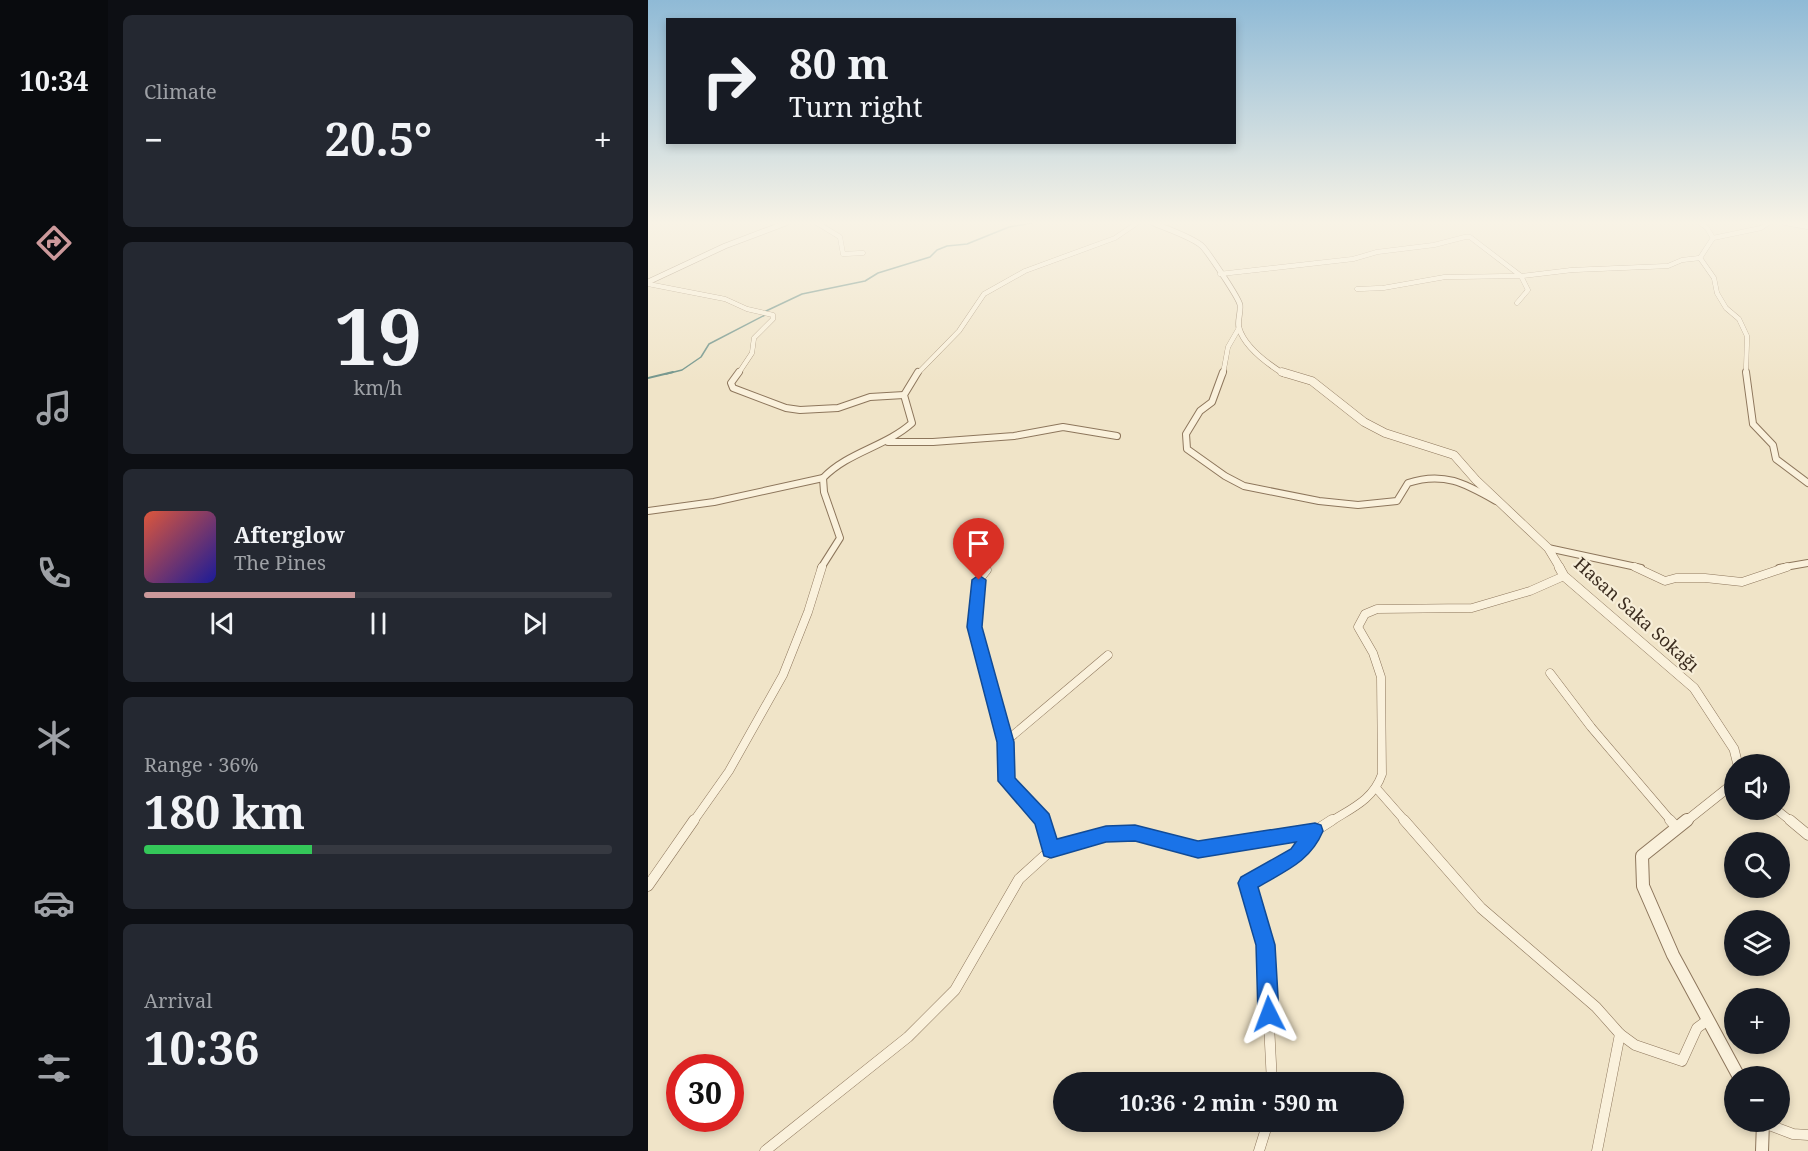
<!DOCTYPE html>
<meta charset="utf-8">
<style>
:root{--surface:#171b24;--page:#242831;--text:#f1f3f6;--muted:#9ea1a6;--line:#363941;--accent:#cc999b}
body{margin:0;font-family:"Noto Serif",serif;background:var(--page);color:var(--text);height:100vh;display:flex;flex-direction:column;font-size:22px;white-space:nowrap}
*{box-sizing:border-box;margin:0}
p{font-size:20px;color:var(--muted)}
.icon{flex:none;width:33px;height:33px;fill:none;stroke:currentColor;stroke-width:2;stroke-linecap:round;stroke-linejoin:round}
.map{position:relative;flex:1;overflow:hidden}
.sheet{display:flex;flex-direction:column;gap:15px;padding:15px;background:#0d0f14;width:540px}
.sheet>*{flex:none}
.guide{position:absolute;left:18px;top:18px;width:570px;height:126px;border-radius:0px;box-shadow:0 3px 9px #0003;background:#171b24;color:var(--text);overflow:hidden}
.fabs{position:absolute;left:1076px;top:754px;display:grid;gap:12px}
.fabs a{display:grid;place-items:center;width:66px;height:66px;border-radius:50%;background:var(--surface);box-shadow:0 3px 9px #0003;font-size:30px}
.speed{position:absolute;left:18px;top:1054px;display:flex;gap:12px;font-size:30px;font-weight:700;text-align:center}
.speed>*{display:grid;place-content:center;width:78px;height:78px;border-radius:50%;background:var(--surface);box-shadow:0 3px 9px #0003;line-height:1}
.speed .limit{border:9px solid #d22;background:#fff;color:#111}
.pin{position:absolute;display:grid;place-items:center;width:51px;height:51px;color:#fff;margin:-62px -26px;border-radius:50% 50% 50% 0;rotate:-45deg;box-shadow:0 0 6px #0007}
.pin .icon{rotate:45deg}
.me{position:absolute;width:66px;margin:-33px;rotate:357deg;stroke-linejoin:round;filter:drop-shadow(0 0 4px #0008)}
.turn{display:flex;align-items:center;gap:21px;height:126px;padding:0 24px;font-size:27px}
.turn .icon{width:78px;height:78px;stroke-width:2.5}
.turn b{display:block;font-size:42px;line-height:51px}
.big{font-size:45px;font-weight:700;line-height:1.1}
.sheet .widget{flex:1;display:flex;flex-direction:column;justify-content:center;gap:9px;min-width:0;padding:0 21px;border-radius:9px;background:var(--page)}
.sheet .dial{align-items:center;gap:0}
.dial b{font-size:78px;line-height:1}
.song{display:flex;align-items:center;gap:18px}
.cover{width:72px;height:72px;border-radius:9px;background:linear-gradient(135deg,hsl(10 70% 55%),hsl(240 70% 35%))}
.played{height:6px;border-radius:3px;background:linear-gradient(90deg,var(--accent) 45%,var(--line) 45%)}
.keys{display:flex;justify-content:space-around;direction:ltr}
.heat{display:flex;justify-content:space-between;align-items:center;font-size:33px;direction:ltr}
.charge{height:9px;border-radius:4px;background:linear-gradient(90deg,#34c759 36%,var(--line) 0)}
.trip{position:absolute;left:405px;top:1072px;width:351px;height:60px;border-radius:30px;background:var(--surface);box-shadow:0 3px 9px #0003;font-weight:700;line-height:60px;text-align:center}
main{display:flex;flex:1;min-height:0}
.tabs{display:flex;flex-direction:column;width:108px;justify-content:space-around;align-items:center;background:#090b0e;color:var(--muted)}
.tabs .icon{width:42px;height:42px}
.tabs .selected{color:var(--accent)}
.tabs b{font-size:27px;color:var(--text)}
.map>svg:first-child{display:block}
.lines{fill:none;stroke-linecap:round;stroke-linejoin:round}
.stream-far1{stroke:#6f938a;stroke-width:1.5}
.stream{stroke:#6f938a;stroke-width:2}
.minor-far3-casing{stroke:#8d765c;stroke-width:5}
.minor-far2-casing{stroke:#8d765c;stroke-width:8}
.minor-far1-casing{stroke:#8d765c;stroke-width:9}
.minor-casing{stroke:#8d765c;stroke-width:11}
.tertiary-far3-casing{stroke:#8d765c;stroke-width:6}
.tertiary-far2-casing{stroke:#8d765c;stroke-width:9}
.tertiary-far1-casing{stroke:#8d765c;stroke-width:10}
.tertiary-casing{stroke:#8d765c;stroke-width:14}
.minor-far3{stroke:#faf1dc;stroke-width:4.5}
.minor-far2{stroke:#faf1dc;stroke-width:6}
.minor-far1{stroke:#faf1dc;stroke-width:8}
.minor{stroke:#faf1dc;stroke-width:10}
.tertiary-far3{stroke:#faf1dc;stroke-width:5}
.tertiary-far2{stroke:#faf1dc;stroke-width:8}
.tertiary-far1{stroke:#faf1dc;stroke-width:9}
.tertiary{stroke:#faf1dc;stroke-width:12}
.route{fill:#1a73e8;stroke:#114b97;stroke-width:1.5}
.labels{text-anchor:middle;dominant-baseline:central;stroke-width:4.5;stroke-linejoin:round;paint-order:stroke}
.street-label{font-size:18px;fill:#3d2e20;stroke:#f7eed8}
</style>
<main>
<nav class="tabs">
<b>10:34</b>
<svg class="icon selected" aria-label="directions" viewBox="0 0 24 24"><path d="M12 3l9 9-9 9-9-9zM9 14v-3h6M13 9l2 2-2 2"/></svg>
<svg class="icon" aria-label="music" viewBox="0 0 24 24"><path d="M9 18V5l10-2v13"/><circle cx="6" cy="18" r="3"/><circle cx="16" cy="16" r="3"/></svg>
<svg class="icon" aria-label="phone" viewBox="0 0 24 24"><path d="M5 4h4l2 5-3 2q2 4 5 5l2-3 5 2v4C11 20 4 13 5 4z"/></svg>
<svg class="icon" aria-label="climate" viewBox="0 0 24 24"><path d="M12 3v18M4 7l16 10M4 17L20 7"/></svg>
<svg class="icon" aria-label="car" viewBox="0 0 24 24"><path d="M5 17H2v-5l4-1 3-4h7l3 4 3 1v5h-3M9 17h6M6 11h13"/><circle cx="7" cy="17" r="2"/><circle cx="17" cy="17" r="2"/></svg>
<svg class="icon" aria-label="filters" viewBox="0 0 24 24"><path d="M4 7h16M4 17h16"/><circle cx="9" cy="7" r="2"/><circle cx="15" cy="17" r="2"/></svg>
</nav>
<section class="sheet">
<div class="widget"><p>Climate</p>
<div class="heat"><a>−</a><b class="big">20.5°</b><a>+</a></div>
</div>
<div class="widget dial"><b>19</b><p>km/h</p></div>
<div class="widget">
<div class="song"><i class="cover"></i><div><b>Afterglow</b><p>The Pines</p></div></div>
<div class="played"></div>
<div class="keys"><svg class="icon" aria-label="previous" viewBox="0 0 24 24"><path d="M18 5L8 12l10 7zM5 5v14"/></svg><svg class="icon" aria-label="pause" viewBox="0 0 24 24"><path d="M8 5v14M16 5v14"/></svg><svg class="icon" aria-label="next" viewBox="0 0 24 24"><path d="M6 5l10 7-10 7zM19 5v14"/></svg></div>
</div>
<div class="widget"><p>Range · 36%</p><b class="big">180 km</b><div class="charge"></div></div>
<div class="widget"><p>Arrival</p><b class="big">10:36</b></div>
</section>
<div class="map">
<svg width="1160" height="1151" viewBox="0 0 1160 1151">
<rect width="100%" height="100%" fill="#f0e4c8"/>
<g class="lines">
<g class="stream-far1">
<path d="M118 311 154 294 217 281 230 273 282 257 289 250 299 246 319 244 361 227 384 223"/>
<path d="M18 374 34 370 53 357 61 344 117 315"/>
</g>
<path class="stream" d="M0 378 25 372"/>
<defs>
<g id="minor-far3">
<path d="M169 223 192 237 195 254 215 253"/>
<path d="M1052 223 1059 228 1065 238 1052 258 1066 278 1069 293 1078 308 1091 319 1099 336 1098 374"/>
<path d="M1137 223 1160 227"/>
<path d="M1065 238 1113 228 1120 223"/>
<path d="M572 274 705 259 729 252 786 245 817 237H822L873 276 924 270 1020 266 1034 260 1052 258"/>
<path d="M0 284 77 299 99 309 125 315V319L106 338 104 353 90 374"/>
<path d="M709 289 735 288 797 277 873 276 880 290 869 303"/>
<path d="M269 374 311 331 336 294 377 271 467 238 489 223"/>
<path d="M575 374 580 347 591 328"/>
</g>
<g id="minor-far2">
<path d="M91 372 83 383 85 388 138 408 152 410 190 408 222 397 256 395"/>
<path d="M575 372 564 402 552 411 538 434 539 449 577 476 596 486 671 501 710 505 749 501 760 483C796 471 818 484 848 501"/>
<path d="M1098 372 1105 424 1125 445 1128 459 1160 483"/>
<path d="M240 442H285L366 436 415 427 469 436"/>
<path d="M0 511 66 502 175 478"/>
<path d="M900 548 993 568"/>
<path d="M173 568 192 538 176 492 175 478C200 452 237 447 264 423L256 395 270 372"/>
<path d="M1131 568 1160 563"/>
</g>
<g id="minor-far1">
<path d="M987 567 1017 581 1028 578H1057L1094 582 1139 567"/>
<path d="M339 570 331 580 327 627 357 742 359 781 396 822"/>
<path d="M902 673 943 727 1024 822"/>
<path d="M357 742 460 655"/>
<path d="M729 789 758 822"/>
<path d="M1129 810 1144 822"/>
<path d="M45 822 81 771 135 675 160 612 174 567"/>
<path d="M682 822C704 808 725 800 734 774L733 677 725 653 710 627 717 614 729 609 824 608 882 591 916 576"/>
</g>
<g id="minor">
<path d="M395 820 403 850"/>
<path d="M756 820 833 908 948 1007 972 1034 987 1045 1034 1061 1049 1028 1060 1020"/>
<path d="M1022 820 1029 828"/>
<path d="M1142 820 1160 835"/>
<path d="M667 831 684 820"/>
<path d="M0 886 46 820"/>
<path d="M1116 1123 1145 1134 1160 1135"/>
<path d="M117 1151 260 1037 307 990 371 879 403 850 458 834 487 833 551 849 667 831 650 855 599 883 617 945 624 1083"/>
<path d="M611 1151 620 1122"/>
<path d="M949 1151 972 1034"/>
</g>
<g id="tertiary-far3">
<path d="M505 223C517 228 547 238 555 247 561 254 591 298 592 305 593 313 589 321 591 328 597 348 620 364 636 374"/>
<path d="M0 282 77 246 138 223"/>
</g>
<path id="tertiary-far2" d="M634 372 664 381 716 422 737 433 806 455 828 480 900 548 912 568"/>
<g id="tertiary-far1">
<path d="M911 567 916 576 1046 688 1086 749 1090 765"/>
<path d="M1037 822 1086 783"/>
</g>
<g id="tertiary">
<path d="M1039 820 994 856 995 886 1025 955 1091 1077"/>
<path d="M1114 1151 1115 1122"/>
</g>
</defs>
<use href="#minor-far3" class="minor-far3-casing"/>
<use href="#minor-far2" class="minor-far2-casing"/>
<use href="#minor-far1" class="minor-far1-casing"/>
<use href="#minor" class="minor-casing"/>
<use href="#tertiary-far3" class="tertiary-far3-casing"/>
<use href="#tertiary-far2" class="tertiary-far2-casing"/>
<use href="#tertiary-far1" class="tertiary-far1-casing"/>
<use href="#tertiary" class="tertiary-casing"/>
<use href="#minor-far3" class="minor-far3"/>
<use href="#minor-far2" class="minor-far2"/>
<use href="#minor-far1" class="minor-far1"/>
<use href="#minor" class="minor"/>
<use href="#tertiary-far3" class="tertiary-far3"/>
<use href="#tertiary-far2" class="tertiary-far2"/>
<use href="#tertiary-far1" class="tertiary-far1"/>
<use href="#tertiary" class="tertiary"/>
</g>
<linearGradient id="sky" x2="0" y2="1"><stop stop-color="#8fbad6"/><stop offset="0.58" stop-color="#f8f3e6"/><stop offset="1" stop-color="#f8f3e6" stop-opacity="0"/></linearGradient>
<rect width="1160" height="384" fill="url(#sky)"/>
<path class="route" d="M331 575 338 580 334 627 366 742 367 778 401 814 409 839 458 826 487 825 550 841 667 823 673 825 675 831C662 862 637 871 610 887L627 945 631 1014 628 1021 621 1024 613 1021 610 1014 608 945 590 883 593 877 643 849 648 842 550 858 487 841 458 842 403 858 396 856 387 824 350 781 349 742 319 627 324 580Z"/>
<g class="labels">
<g class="street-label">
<text transform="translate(989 614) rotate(42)">Hasan Saka Sokağı</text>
</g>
</g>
</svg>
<div class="fabs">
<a><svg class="icon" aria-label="sound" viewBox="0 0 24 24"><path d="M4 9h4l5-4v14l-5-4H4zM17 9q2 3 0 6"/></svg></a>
<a><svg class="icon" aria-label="search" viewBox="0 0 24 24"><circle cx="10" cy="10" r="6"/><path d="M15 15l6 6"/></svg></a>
<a><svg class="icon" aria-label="layers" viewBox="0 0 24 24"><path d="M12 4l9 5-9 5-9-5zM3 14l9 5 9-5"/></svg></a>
<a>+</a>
<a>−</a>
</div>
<div class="speed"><div class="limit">30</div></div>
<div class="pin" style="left:331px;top:580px;background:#d93025"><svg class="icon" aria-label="arrive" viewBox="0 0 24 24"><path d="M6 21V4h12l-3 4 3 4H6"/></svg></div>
<svg class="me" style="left:621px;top:1014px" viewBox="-20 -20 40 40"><path d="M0-17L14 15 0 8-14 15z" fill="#1a73e8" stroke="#fff" stroke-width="4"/></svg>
<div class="trip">10:36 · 2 min · 590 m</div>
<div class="guide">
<div class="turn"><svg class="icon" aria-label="right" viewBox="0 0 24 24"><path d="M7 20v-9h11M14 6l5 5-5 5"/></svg><div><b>80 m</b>Turn right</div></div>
</div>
</div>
</main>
